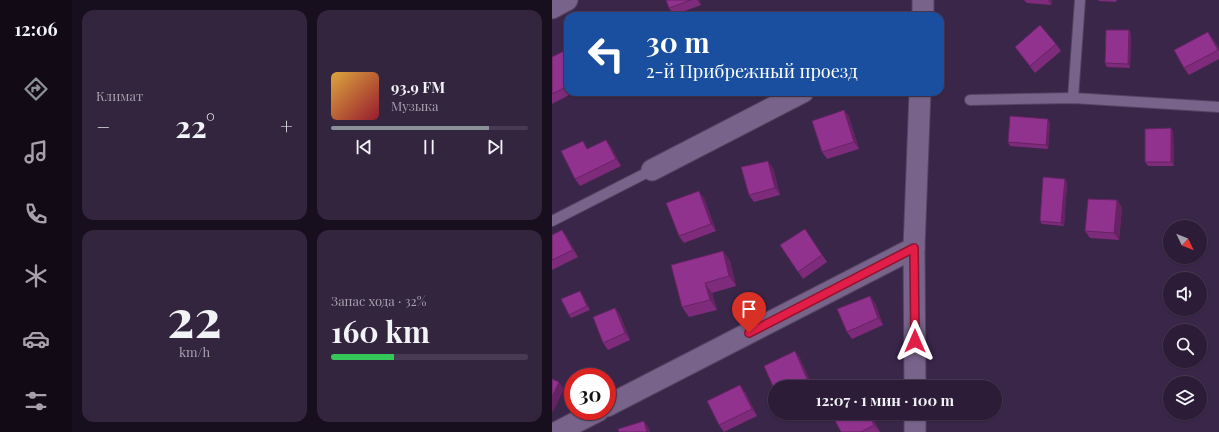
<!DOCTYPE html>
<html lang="ru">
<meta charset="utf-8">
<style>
:root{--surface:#2c1c37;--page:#34253f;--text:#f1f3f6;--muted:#a6a1ad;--line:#483a52;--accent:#8c9099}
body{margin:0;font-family:"Playfair Display",serif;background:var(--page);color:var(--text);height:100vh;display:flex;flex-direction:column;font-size:15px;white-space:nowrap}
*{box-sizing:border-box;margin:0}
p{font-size:13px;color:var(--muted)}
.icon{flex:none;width:22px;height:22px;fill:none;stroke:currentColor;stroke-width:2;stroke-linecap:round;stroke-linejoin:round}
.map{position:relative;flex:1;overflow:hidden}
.details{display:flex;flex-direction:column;gap:10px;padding:10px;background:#180f1e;width:480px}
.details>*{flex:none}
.banner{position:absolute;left:12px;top:12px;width:380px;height:84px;border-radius:12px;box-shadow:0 1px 3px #0004,0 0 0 1px var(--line);background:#1a4fa0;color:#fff;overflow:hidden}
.needle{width:26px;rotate:133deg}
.buttons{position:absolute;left:611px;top:220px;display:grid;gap:8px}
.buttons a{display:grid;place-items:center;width:44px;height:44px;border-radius:50%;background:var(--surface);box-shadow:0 1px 3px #0004,0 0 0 1px var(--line);font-size:20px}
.speed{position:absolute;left:12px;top:368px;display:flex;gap:8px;font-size:20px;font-weight:700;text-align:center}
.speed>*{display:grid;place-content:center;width:52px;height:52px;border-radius:50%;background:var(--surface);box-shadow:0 1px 3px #0004,0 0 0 1px var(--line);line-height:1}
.speed .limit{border:6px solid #d22;background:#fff;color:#111}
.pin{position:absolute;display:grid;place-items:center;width:34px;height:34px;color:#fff;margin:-41px -17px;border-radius:50% 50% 50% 0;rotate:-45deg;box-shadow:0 0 4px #0007}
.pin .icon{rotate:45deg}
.me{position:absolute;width:44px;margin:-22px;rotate:0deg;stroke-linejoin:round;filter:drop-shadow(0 0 3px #0008)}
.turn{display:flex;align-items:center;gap:14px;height:84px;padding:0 16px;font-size:18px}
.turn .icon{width:52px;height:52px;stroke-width:2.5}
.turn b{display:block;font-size:28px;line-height:34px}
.big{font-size:30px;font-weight:700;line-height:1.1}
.details .widget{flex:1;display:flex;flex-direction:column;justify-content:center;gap:6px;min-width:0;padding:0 14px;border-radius:12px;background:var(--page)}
.details .dial{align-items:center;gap:0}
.dial b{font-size:52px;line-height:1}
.song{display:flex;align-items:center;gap:12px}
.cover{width:48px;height:48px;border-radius:6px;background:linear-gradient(135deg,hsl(40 70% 55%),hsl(350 70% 35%))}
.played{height:4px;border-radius:2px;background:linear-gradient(90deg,var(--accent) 80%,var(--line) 80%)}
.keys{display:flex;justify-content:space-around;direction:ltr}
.heat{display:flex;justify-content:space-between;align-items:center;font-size:22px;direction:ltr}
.charge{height:6px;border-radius:3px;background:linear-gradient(90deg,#34c759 32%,var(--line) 0)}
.details .tiles{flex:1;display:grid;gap:10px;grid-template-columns:repeat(2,1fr)}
.trip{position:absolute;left:216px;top:380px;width:234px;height:40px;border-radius:20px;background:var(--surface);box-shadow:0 1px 3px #0004,0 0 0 1px var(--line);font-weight:700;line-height:40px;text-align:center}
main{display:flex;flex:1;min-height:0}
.dock{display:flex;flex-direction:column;width:72px;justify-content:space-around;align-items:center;background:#120b16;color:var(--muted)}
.dock .icon{width:28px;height:28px}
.dock .on{color:var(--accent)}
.dock b{font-size:18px;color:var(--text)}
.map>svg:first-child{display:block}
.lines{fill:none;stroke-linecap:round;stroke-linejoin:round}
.lane-casing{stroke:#544360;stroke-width:12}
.street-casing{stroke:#544360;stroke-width:23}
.lane{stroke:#78638a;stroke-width:10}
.street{stroke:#78638a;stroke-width:21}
.wall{fill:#7d2b7a}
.shaded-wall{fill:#662363}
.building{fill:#91328e;stroke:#662363}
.route-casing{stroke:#92132f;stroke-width:10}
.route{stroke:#e11d48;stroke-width:7}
</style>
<main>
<nav class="dock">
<b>12:06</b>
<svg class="icon on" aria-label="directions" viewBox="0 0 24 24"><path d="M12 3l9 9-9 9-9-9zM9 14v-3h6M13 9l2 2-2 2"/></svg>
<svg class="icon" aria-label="music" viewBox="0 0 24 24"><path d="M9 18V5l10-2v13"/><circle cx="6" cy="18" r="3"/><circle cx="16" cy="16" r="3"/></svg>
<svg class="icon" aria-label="phone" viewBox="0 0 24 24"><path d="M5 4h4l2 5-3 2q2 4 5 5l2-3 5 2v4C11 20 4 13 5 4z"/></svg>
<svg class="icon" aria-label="climate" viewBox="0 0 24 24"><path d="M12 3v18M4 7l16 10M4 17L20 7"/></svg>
<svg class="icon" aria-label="car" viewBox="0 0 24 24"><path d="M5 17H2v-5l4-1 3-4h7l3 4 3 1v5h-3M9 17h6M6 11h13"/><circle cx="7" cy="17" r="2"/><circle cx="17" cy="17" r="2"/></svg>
<svg class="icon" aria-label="filters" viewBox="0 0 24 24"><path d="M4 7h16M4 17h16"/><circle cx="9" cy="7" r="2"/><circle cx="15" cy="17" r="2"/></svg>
</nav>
<section class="details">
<div class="tiles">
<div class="widget"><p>Климат</p>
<div class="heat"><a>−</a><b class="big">22°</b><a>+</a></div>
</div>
<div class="widget">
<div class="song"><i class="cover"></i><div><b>93.9 FM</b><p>Музыка</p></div></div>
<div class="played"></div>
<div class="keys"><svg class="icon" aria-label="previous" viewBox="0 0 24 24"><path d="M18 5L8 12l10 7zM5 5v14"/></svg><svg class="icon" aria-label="pause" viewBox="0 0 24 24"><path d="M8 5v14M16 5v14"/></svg><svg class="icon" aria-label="next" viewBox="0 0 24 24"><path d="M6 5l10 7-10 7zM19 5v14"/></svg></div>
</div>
<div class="widget dial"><b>22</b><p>km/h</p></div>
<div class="widget"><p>Запас хода · 32%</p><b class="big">160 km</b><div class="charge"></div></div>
</div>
</section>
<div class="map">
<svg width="667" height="432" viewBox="0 0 667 432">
<rect width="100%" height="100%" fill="#3a2649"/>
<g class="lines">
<defs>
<g id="lane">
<path d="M521 98 528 0"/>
<path d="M418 100 521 98 667 107"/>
<path d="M0 221 100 170"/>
</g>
<g id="street">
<path d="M0 8 15 0"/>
<path d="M371 16V0"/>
<path d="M100 170 251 92"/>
<path d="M363 387 362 248 368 92"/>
<path d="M55 406 362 248"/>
<path d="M363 413V432"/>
<path d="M5 432 46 411"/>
</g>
</defs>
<use href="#lane" class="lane-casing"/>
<use href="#street" class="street-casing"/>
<use href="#lane" class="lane"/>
<use href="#street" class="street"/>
</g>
<g class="wall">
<path d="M114 0H147L149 5 122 15 117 8Z"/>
<path d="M472 0H500L499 5 475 3Z"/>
<path d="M546 0H565L564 2 547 1Z"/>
<path d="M577 30 579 34 578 68 555 67 553 63Z"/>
<path d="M661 39 667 49V59L637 75 632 68Z"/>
<path d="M504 44 509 51 483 73 468 54 463 47Z"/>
<path d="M16 45V92H23L0 104V57L14 50Z"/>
<path d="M292 110 297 117 307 149 275 159 270 152Z"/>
<path d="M498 123 496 149 458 146 456 142Z"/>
<path d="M619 128 621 132 622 166H596L593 162Z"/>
<path d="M54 140 59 147 69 166 28 186 23 179 36 149Z"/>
<path d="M221 168 228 195 202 202 197 195Z"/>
<path d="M513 179 515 183 512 226 490 224 488 221Z"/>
<path d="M152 198 164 231 132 243 127 236Z"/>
<path d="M565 200 570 208 567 240 538 238 533 231Z"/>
<path d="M253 229 275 262 251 279 228 245Z"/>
<path d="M10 230 15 237 26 257 0 270V235Z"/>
<path d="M171 251 178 261 184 286 160 293 165 310 137 317 130 307Z"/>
<path d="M28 291 30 294 38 310 19 318 17 315Z"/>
<path d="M323 303 331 325 300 339 295 332Z"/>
<path d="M63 308 68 315 78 340 56 350 51 343Z"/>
<path d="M193 392 205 416 172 432 167 425Z"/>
<path d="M318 413 328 432H289Z"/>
</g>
<g class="shaded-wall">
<path d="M145 0H147L149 5Z"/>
<path d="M496 0H500L499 5Z"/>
<path d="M577 30 579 34 578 68 576 64Z"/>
<path d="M656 32 661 39 667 49V51Z"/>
<path d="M292 110 297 117 307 149 302 142Z"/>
<path d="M496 119 498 123 496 149 494 145Z"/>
<path d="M619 128 621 132 622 166 619 162Z"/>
<path d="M54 140 59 147 69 166 64 159Z"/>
<path d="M216 161 221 168 228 195 223 188Z"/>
<path d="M513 179 515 183 512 226 509 223Z"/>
<path d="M147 191 152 198 164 231 159 224Z"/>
<path d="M565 200 570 208 567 240 562 233Z"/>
<path d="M10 230 15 237 26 257 21 250Z"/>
<path d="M171 251 178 261 184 286 177 276Z"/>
<path d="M153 283 160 293 165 310 158 300Z"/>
<path d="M28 291 30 294 38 310 35 306Z"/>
<path d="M318 296 323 303 331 325 326 318Z"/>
<path d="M63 308 68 315 78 340 73 333Z"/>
<path d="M243 351 248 358 261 387H259L258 386Z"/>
<path d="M7 382 12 389 1 412 0 411V397Z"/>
<path d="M188 385 193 392 205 416 200 409Z"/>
<path d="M316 413H318L328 432 322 425Z"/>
<path d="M92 421 97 428 98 432H95Z"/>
</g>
<g class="building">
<path d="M114 0H139L117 8Z"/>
<path d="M488 25 504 44 478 66 463 47Z"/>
<path d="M554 30H577L576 64 553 63Z"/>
<path d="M656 32 666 50 632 68 622 50Z"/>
<path d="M16 45V86L0 94V57L14 50 12 46Z"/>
<path d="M292 110 302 142 270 152 260 121Z"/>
<path d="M458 116 496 119 494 145 456 142Z"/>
<path d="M619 128V162H593V129Z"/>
<path d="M54 140 64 159 23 179 9 151 31 141 35 149Z"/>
<path d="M216 161 223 188 197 195 189 167Z"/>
<path d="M491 177 513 179 509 223 488 221Z"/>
<path d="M147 191 159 224 127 236 114 203Z"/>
<path d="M536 199 565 200 562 233 533 231Z"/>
<path d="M253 229 270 255 246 272 228 245Z"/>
<path d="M10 230 21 250 0 260V235Z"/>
<path d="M171 251 177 276 153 283 158 300 130 307 119 265Z"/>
<path d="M28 291 35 306 17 315 9 299Z"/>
<path d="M318 296 326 318 295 332 285 309Z"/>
<path d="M63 308 73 333 51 343 41 317Z"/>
<path d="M243 351 258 386 256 387H223V391L212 366Z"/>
<path d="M0 379 7 382 0 397Z"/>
<path d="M299 380 303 387H287Z"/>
<path d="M188 385 200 409 167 425 155 401Z"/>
<path d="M279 413H316L322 425 309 432H289Z"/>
<path d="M92 421 95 432H67L66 429Z"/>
</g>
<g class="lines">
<defs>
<path id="route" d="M197 333 362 248 363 341"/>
</defs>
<use href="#route" class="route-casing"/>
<use href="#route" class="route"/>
</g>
</svg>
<div class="buttons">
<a><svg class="needle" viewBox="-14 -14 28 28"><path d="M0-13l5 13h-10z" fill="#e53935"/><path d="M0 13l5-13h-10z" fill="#a6a1ad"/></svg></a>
<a><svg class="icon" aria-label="sound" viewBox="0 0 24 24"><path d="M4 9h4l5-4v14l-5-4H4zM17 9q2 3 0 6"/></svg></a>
<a><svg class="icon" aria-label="search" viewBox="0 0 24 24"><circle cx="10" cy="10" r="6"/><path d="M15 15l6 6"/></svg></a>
<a><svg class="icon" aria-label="layers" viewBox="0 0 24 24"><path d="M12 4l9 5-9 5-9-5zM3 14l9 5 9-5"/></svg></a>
</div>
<div class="speed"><div class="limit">30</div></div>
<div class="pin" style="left:197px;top:333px;background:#d93025"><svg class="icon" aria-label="arrive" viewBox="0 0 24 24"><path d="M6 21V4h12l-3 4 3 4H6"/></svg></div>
<svg class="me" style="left:363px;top:341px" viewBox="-20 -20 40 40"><path d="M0-17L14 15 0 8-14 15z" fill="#e11d48" stroke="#fff" stroke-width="4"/></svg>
<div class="trip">12:07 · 1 мин · 100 m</div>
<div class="banner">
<div class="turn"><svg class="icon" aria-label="left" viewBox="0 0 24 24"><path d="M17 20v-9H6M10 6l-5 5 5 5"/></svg><div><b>30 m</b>2-й Прибрежный проезд</div></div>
</div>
</div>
</main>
